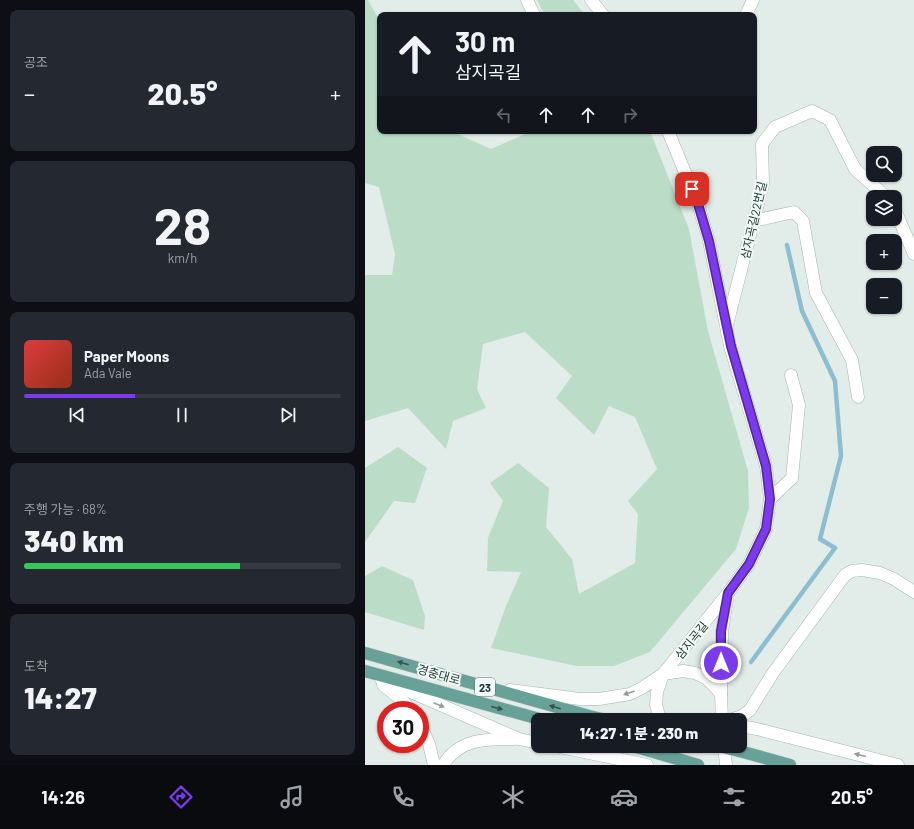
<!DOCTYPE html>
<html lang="ko">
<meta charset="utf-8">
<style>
:root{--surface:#171b24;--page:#242831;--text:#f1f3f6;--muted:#9ea1a6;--line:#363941;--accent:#7c3aed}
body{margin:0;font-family:Barlow,"Noto Sans KR",sans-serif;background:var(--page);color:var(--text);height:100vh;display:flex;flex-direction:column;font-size:15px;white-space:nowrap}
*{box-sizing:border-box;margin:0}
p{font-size:13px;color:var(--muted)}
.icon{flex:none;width:22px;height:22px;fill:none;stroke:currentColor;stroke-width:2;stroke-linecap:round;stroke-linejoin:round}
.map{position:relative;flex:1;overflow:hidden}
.details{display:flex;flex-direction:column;gap:10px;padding:10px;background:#0d0f14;width:365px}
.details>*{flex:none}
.top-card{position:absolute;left:12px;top:12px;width:380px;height:122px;border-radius:8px;box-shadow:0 1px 3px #0004;background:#171b24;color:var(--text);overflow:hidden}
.fabs{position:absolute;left:501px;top:146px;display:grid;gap:8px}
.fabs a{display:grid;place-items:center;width:36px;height:36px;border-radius:8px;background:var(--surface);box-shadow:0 1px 3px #0004;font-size:20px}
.speed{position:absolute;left:12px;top:701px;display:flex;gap:8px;font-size:20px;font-weight:700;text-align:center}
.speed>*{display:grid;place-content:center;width:52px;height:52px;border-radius:50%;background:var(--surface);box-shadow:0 1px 3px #0004;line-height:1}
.speed .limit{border:6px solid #d22;background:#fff;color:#111}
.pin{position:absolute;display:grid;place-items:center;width:34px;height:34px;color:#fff;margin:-17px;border-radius:8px;box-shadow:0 2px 6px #0006}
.me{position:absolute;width:44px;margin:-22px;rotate:0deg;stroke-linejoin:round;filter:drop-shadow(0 0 3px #0008)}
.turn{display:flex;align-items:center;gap:14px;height:84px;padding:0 12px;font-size:18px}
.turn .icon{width:52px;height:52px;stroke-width:2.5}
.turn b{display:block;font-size:28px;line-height:34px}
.lanes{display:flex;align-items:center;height:38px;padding:0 12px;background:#0003;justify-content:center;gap:20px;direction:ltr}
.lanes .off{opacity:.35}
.big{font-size:30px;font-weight:800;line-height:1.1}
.details .tile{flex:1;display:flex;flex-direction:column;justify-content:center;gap:6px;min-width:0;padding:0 14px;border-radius:8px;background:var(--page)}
.details .dial{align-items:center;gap:0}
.dial b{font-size:52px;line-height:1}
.song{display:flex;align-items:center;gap:12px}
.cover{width:48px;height:48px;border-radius:6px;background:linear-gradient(135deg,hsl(0 70% 55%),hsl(10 70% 35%))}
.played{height:4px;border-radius:2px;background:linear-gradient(90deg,var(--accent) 35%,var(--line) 35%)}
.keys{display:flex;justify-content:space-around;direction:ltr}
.heat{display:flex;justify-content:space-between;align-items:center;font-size:22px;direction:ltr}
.charge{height:6px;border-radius:3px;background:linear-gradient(90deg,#34c759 68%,var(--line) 0)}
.trip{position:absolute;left:166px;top:713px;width:216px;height:40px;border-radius:8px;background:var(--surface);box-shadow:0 1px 3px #0004;font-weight:800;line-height:40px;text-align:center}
.dock{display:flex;height:64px;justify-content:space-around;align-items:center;background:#090b0e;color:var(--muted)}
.dock .icon{width:28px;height:28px}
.dock .active{color:var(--accent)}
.dock b{font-size:18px;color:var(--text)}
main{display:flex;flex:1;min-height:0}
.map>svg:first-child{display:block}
.green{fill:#bbddc8}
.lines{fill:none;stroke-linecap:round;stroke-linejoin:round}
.stream{stroke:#8bbed0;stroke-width:4.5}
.minor-casing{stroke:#a5b4b0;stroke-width:13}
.major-casing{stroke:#c1c9c7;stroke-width:13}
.minor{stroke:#fff;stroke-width:12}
.major{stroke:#67a198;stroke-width:12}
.major-bridge-casing{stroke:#c1c9c7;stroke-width:13;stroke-linecap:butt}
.major-bridge{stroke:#67a198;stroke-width:12}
.oneway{fill:#335650}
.oneway2{fill:#909e9c}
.route-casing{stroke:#51269a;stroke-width:10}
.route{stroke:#7c3aed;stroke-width:7}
.labels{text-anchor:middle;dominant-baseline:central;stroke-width:4;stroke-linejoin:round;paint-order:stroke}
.shield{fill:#f2f8f6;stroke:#607571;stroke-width:1}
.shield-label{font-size:11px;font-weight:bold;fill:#223d38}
.street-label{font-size:12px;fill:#223d38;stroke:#f2f8f6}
</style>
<main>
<section class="details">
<div class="tile"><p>공조</p>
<div class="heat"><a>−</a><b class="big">20.5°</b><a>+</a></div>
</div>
<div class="tile dial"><b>28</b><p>km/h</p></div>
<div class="tile">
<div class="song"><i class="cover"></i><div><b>Paper Moons</b><p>Ada Vale</p></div></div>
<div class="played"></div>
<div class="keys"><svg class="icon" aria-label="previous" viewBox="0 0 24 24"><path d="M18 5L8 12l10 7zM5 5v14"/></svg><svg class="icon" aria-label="pause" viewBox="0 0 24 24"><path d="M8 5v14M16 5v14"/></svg><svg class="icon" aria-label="next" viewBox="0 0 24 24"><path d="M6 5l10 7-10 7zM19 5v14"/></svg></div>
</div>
<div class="tile"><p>주행 가능 · 68%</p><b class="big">340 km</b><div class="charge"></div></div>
<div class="tile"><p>도착</p><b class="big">14:27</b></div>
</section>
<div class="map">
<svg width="549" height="765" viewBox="0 0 549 765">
<rect width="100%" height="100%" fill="#e2ece9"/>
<g class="green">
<path d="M0 0H3L15 21V131H86L126 149 167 131H285L324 229 343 331 383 471 384 508 371 549 285 652 249 666H211L126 648 141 606 156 572 122 571 123 538 138 501 125 483 153 463 184 488 181 527 207 559 214 594 270 563 273 514 263 501 292 469 270 417 244 406 229 435 191 398 207 376 160 332 118 344 112 389 121 408 88 421 81 449 43 408 0 421V275H27L30 254 14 187 0 183Z"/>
<path d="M172 0H208L220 15H180Z"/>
<path d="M33 447 62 468 50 503 29 501 0 542V468Z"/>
<path d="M17 566 48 580 60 616 59 630 0 612V576Z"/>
</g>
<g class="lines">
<path class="stream" d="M386 662 470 548 455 539 476 456 470 381 437 311 422 245"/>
<defs>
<g id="minor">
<path d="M162 0 169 15"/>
<path d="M226 0 238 15"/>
<path d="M381 15 388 0"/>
<path d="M530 210 549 254"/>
<path d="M388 221 429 212 438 221 451 293 487 360 493 397"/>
<path d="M362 325 398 184 397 144 410 127 447 111 465 120 490 169 521 197"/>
<path d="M405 499 427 478 434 405 426 375"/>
<path d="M16 679 154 739 173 743"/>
<path d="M18 685 37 700 46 710"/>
<path d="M145 690 215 699H234L265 694 277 688 298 674 318 671 330 673 341 678 348 685 356 694"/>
<path d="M297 720 294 715 291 705 292 692 298 674 363 593 384 564 401 529 405 499 401 466 365 346 344 241 333 204 303 131"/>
<path d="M357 720 356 694 357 631 363 594"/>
<path d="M365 720 377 716 385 710 408 673 480 575 487 571 497 570 515 573 529 579 549 592"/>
<path d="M55 724 64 744 69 765"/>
<path d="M375 726 392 729 533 765"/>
<path d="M190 746 282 765"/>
<path d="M359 746 361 765"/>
<path d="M78 765C95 738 121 739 150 739"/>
</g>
<g id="major">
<path d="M0 653 224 716 241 720"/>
<path d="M0 671 178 720"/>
<path d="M268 746 333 765"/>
<path d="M378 752 425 765"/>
</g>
</defs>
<use href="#minor" class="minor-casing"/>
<use href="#major" class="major-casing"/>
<use href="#minor" class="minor"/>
<use href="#major" class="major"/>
<defs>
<path id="major-bridge" d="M355 746 378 752"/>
</defs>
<use href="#major-bridge" class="major-bridge-casing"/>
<use href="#major-bridge" class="major-bridge"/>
</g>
<defs><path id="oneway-solid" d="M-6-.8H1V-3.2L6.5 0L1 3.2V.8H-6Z"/></defs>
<g class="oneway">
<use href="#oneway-solid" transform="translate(38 663) rotate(-164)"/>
<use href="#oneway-solid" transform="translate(190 707) rotate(-164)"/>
<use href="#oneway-solid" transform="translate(132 708) rotate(15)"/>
</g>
<g class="oneway2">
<use href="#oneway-solid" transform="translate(264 693) rotate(161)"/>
<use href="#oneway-solid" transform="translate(74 705) rotate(23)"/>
<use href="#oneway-solid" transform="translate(495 755) rotate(-166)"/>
</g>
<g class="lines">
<defs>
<path id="route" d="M327 189 333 204 344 241 366 346 401 466 405 499 401 529 384 564 363 593 356 631V663"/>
</defs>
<use href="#route" class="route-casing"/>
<use href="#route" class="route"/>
</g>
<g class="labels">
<rect class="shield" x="110" y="678" width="20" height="18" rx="3"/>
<g class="shield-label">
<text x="120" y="687">23</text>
</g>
<g class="street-label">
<text transform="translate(388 220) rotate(-77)">삼자곡길22번길</text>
<text transform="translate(326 640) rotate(-51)">삼지곡길</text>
<text transform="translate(74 674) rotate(16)">경충대로</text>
</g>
</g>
</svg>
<div class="fabs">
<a><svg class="icon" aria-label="search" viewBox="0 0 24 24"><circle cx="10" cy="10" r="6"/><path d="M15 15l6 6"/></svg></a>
<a><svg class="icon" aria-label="layers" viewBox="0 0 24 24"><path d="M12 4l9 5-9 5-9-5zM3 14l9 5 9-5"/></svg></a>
<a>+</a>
<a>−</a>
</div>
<div class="speed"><div class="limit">30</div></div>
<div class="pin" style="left:327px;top:189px;background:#d93025"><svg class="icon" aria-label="arrive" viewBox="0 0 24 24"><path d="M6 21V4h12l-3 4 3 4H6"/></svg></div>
<svg class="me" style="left:356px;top:663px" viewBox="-20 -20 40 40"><circle r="17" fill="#7c3aed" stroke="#fff" stroke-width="3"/><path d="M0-11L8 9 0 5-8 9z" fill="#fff"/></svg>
<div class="trip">14:27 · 1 분 · 230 m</div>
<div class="top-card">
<div class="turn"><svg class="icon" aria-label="ahead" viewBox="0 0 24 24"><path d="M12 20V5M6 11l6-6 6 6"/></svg><div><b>30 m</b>삼지곡길</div></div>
<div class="lanes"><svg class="icon off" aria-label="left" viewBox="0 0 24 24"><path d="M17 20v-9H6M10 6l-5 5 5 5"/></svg><svg class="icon" aria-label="ahead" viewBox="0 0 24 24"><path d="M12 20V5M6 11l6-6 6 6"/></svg><svg class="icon" aria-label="ahead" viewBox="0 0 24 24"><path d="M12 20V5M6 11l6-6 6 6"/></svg><svg class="icon off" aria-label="right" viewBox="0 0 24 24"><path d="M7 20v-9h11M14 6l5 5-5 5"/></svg></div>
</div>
</div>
</main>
<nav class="dock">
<b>14:26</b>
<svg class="icon active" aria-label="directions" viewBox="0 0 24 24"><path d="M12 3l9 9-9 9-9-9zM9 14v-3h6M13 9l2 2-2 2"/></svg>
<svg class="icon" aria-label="music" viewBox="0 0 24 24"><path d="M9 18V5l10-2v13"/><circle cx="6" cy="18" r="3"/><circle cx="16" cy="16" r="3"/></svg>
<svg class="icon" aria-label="phone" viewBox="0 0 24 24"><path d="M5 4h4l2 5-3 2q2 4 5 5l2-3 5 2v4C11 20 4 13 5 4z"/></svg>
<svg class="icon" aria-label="climate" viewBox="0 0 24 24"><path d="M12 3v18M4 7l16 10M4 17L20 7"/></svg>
<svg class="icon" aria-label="car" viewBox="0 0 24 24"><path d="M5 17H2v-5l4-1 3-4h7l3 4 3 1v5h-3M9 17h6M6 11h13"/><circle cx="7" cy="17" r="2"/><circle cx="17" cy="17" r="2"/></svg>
<svg class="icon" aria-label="filters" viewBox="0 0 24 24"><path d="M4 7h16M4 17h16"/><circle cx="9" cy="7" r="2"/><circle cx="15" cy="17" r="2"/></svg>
<b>20.5°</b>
</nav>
